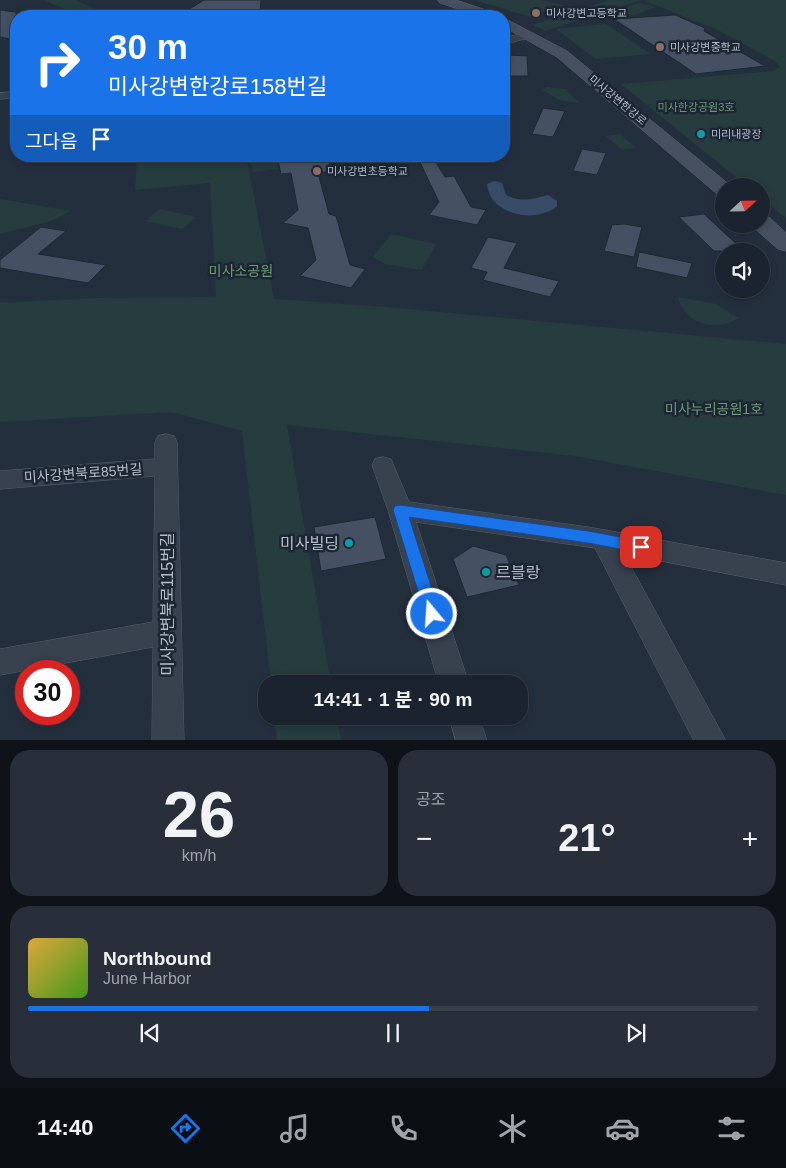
<!DOCTYPE html>
<html lang="ko">
<meta charset="utf-8">
<style>
:root{--surface:#1b232e;--page:#282f3a;--text:#f1f3f6;--muted:#a0a4aa;--line:#39404a;--accent:#1a73e8}
body{margin:0;font-family:Helvetica,"Noto Sans KR",sans-serif;background:var(--page);color:var(--text);height:100vh;display:flex;flex-direction:column;font-size:19px;white-space:nowrap}
*{box-sizing:border-box;margin:0}
p{font-size:16px;color:var(--muted)}
.icon{flex:none;width:28px;height:28px;fill:none;stroke:currentColor;stroke-width:2;stroke-linecap:round;stroke-linejoin:round}
.map{position:relative;height:740px;overflow:hidden}
.panel{display:flex;flex-direction:column;gap:10px;padding:10px;background:#0f1319;flex:1}
.panel>*{flex:none}
.banner{position:absolute;left:10px;top:10px;width:500px;height:152px;border-radius:20px;box-shadow:0 2px 8px #0003,0 0 0 1px var(--line);background:#1a73e8;color:#fff;overflow:hidden}
.needle{width:32px;rotate:68deg}
.buttons{position:absolute;left:715px;top:178px;display:grid;gap:10px}
.buttons a{display:grid;place-items:center;width:55px;height:55px;border-radius:50%;background:var(--surface);box-shadow:0 2px 8px #0003,0 0 0 1px var(--line);font-size:25px}
.speed{position:absolute;left:15px;top:660px;display:flex;gap:10px;font-size:25px;font-weight:700;text-align:center}
.speed>*{display:grid;place-content:center;width:65px;height:65px;border-radius:50%;background:var(--surface);box-shadow:0 2px 8px #0003,0 0 0 1px var(--line);line-height:1}
.speed .limit{border:8px solid #d22;background:#fff;color:#111}
.pin{position:absolute;display:grid;place-items:center;width:42px;height:42px;color:#fff;margin:-21px;border-radius:10px;box-shadow:0 2px 8px #0006}
.me{position:absolute;width:55px;margin:-28px;rotate:342deg;stroke-linejoin:round;filter:drop-shadow(0 0 4px #0008)}
.turn{display:flex;align-items:center;gap:18px;height:105px;padding:0 15px;font-size:22px}
.turn .icon{width:65px;height:65px;stroke-width:2.5}
.turn b{display:block;font-size:35px;line-height:42px}
.then{display:flex;align-items:center;height:48px;padding:0 15px;background:#0003;gap:10px;font-size:19px}
.big{font-size:38px;font-weight:700;line-height:1.1}
.panel .card{flex:1;display:flex;flex-direction:column;justify-content:center;gap:8px;min-width:0;padding:0 18px;border-radius:20px;background:var(--page)}
.panel .dial{align-items:center;gap:0}
.dial b{font-size:65px;line-height:1}
.song{display:flex;align-items:center;gap:15px}
.cover{width:60px;height:60px;border-radius:8px;background:linear-gradient(135deg,hsl(40 70% 55%),hsl(100 70% 35%))}
.played{height:5px;border-radius:2px;background:linear-gradient(90deg,var(--accent) 55%,var(--line) 55%)}
.keys{display:flex;justify-content:space-around;direction:ltr}
.heat{display:flex;justify-content:space-between;align-items:center;font-size:28px;direction:ltr}
.panel .tiles{flex:1;display:grid;gap:10px;grid-template-columns:1fr 1fr}
.card:last-child{grid-column:span 2}
.trip{position:absolute;left:258px;top:675px;width:270px;height:50px;border-radius:20px;background:var(--surface);box-shadow:0 2px 8px #0003,0 0 0 1px var(--line);font-weight:700;line-height:50px;text-align:center}
.dock{display:flex;height:80px;justify-content:space-around;align-items:center;background:#0b0e12;color:var(--muted)}
.dock .icon{width:35px;height:35px}
.dock .selected{color:var(--accent)}
.dock b{font-size:22px;color:var(--text)}
.map>svg:first-child{display:block}
.green{fill:#263c3f}
.water{fill:#394c67}
.building{fill:#455162;stroke:#1f2835}
.lines{fill:none;stroke-linecap:round;stroke-linejoin:round}
.street-casing{stroke:#565f6c;stroke-width:1}
.secondary-casing{stroke:#565f6c;stroke-width:1}
.street{fill:#38414e;fill-rule:evenodd}
.secondary{fill:#465061;fill-rule:evenodd}
.route{fill:#1a73e8;stroke:#114b97}
.education-dot{fill:#8d6e63;stroke:#1d2633;stroke-width:2}
.culture-dot{fill:#0f9aa8;stroke:#1d2633;stroke-width:2}
.labels{text-anchor:middle;dominant-baseline:central;stroke-width:5;stroke-linejoin:round;paint-order:stroke}
.far-poi-label{font-size:11px;fill:#b4bcc9;stroke:#1d2633;text-anchor:start}
.far-street-label{font-size:11px;fill:#b4bcc9;stroke:#1d2633}
.far-park-label{font-size:11px;fill:#6b9a76;stroke:#1d2633}
.park-label{font-size:14px;fill:#6b9a76;stroke:#1d2633}
.street-label{font-size:14px;fill:#b4bcc9;stroke:#1d2633}
.near-poi-label{font-size:16px;fill:#b4bcc9;stroke:#1d2633;text-anchor:end}
.near-street-label{font-size:16px;fill:#b4bcc9;stroke:#1d2633}
</style>
<div class="map">
<svg width="786" height="741" viewBox="0 0 786 741">
<rect width="100%" height="100%" fill="#242f3e"/>
<g class="green">
<path d="M44 0H75L112 16H80Z"/>
<path d="M474 0H542L566 6 531 17Z"/>
<path d="M609 0H642L545 31 532 25Z"/>
<path d="M643 0H786V218L761 198V186H747L621 84 773 71 780 67 775 61 718 30Z"/>
<path d="M639 3 656 7 628 17 610 12Z"/>
<path d="M606 24 651 54 596 59 556 29Z"/>
<path d="M548 87 564 89 580 103 559 100 542 90Z"/>
<path d="M620 134 636 148 622 150 606 136Z"/>
<path d="M137 156H246L274 299 387 307 786 344V495L575 456 287 425 331 684H271L242 431 172 412 0 422V303L97 298 216 297 210 183 135 190Z"/>
<path d="M274 156 278 169 253 172 250 158Z"/>
<path d="M0 199 71 211 51 221 0 234Z"/>
<path d="M160 209 196 217 182 229 145 221Z"/>
<path d="M391 234 436 244 422 270 385 264 373 257Z"/>
<path d="M678 297 716 304 738 318C716 333 684 324 678 297Z"/>
<path d="M274 716H337L341 740H277Z"/>
</g>
<path class="water" d="M495 181 502 183 506 195C521 202 532 200 548 195L557 201V206C535 225 489 214 487 184Z"/>
<g class="building">
<path d="M204 0H261L260 16H178Z"/>
<path d="M0 10 16 12V40L0 37Z"/>
<path d="M675 15 705 28 704 31 765 66 696 74 614 19Z"/>
<path d="M508 55 527 56 528 76H510Z"/>
<path d="M543 108 565 111 553 137 532 134Z"/>
<path d="M582 149 606 153 597 175 573 171Z"/>
<path d="M277 156H327L332 171 318 173 329 214 336 216 350 265 365 269 351 288 300 276 316 260 308 228 283 223 298 210 291 173 281 174Z"/>
<path d="M417 156H432L445 177 454 176 471 207 486 210 477 225 429 215 439 202Z"/>
<path d="M704 214 744 251H714L679 217Z"/>
<path d="M624 224 642 227 634 257 604 251 612 225Z"/>
<path d="M41 227 66 231 38 254 106 265 88 283 0 268V260Z"/>
<path d="M488 237 517 243 504 268 559 281 550 297 483 280 487 272 471 268Z"/>
<path d="M639 252 692 263 687 278 636 267Z"/>
<path d="M375 517 386 559 321 571 314 527Z"/>
<path d="M473 546 506 555 519 585 467 597 453 559Z"/>
</g>
<g class="lines">
<defs>
<g id="street">
<path d="M530 32 533 33V37L504 44V38Z"/>
<path d="M16 92V98L0 99V93Z"/>
<path d="M166 434 174 436 177 442 184 741H152L153 647 0 675V649L153 622 155 476 0 489V471L155 459V442L158 436Z"/>
<path d="M383 457 391 459 409 502 588 527 786 563V585L624 554 726 741H694L595 548 416 522 469 684H439L388 510 372 465 375 459Z"/>
<path d="M449 716H479L487 741H456Z"/>
</g>
<g id="secondary">
<path d="M438 0H456L495 13 497 16H480L440 3Z"/>
<path d="M504 18 567 51 731 186H724V196L717 194 557 57 504 27Z"/>
<path d="M761 216 769 217 786 233V251L778 249 753 227 752 224H761Z"/>
</g>
</defs>
<use href="#street" class="street-casing"/>
<use href="#secondary" class="secondary-casing"/>
<use href="#street" class="street"/>
<use href="#secondary" class="secondary"/>
</g>
<path class="route" d="M400 505 588 531 641 541 646 543 649 547 646 551 641 553 588 543 409 517 440 614 438 619 432 621 427 619 425 614 393 510 395 506Z"/>
<g class="education-dot">
<circle cx="536" cy="13" r="5"/>
<circle cx="660" cy="47" r="5"/>
<circle cx="317" cy="171" r="5"/>
</g>
<g class="culture-dot">
<circle cx="701" cy="134" r="5"/>
<circle cx="349" cy="543" r="5"/>
<circle cx="486" cy="572" r="5"/>
</g>
<g class="labels">
<g class="far-poi-label">
<text x="546" y="13">미사강변고등학교</text>
<text x="670" y="47">미사강변중학교</text>
<text x="711" y="134">미리내광장</text>
<text x="327" y="171">미사강변초등학교</text>
</g>
<g class="far-street-label">
<text transform="translate(618 100) rotate(40)">미사강변한강로</text>
</g>
<g class="far-park-label">
<text x="696" y="107">미사한강공원3호</text>
</g>
<g class="park-label">
<text x="241" y="271">미사소공원</text>
<text x="714" y="409">미사누리공원1호</text>
</g>
<g class="street-label">
<text transform="translate(83 473) rotate(-4)">미사강변북로85번길</text>
</g>
<g class="near-poi-label">
<text x="339" y="543">미사빌딩</text>
<text x="496" y="572" text-anchor="start">르블랑</text>
</g>
<g class="near-street-label">
<text transform="translate(167 604) rotate(-90)">미사강변북로115번길</text>
</g>
</g>
</svg>
<div class="buttons">
<a><svg class="needle" viewBox="-14 -14 28 28"><path d="M0-13l5 13h-10z" fill="#e53935"/><path d="M0 13l5-13h-10z" fill="#a0a4aa"/></svg></a>
<a><svg class="icon" aria-label="sound" viewBox="0 0 24 24"><path d="M4 9h4l5-4v14l-5-4H4zM17 9q2 3 0 6"/></svg></a>
</div>
<div class="speed"><div class="limit">30</div></div>
<div class="pin" style="left:641px;top:547px;background:#d93025"><svg class="icon" aria-label="arrive" viewBox="0 0 24 24"><path d="M6 21V4h12l-3 4 3 4H6"/></svg></div>
<svg class="me" style="left:432px;top:614px" viewBox="-20 -20 40 40"><circle r="17" fill="#1a73e8" stroke="#fff" stroke-width="3"/><path d="M0-11L8 9 0 5-8 9z" fill="#fff"/></svg>
<div class="trip">14:41 · 1 분 · 90 m</div>
<div class="banner">
<div class="turn"><svg class="icon" aria-label="right" viewBox="0 0 24 24"><path d="M7 20v-9h11M14 6l5 5-5 5"/></svg><div><b>30 m</b>미사강변한강로158번길</div></div>
<div class="then">그다음<svg class="icon" aria-label="arrive" viewBox="0 0 24 24"><path d="M6 21V4h12l-3 4 3 4H6"/></svg></div>
</div>
</div>
<section class="panel">
<div class="tiles">
<div class="card dial"><b>26</b><p>km/h</p></div>
<div class="card"><p>공조</p>
<div class="heat"><a>−</a><b class="big">21°</b><a>+</a></div>
</div>
<div class="card">
<div class="song"><i class="cover"></i><div><b>Northbound</b><p>June Harbor</p></div></div>
<div class="played"></div>
<div class="keys"><svg class="icon" aria-label="previous" viewBox="0 0 24 24"><path d="M18 5L8 12l10 7zM5 5v14"/></svg><svg class="icon" aria-label="pause" viewBox="0 0 24 24"><path d="M8 5v14M16 5v14"/></svg><svg class="icon" aria-label="next" viewBox="0 0 24 24"><path d="M6 5l10 7-10 7zM19 5v14"/></svg></div>
</div>
</div>
</section>
<nav class="dock">
<b>14:40</b>
<svg class="icon selected" aria-label="directions" viewBox="0 0 24 24"><path d="M12 3l9 9-9 9-9-9zM9 14v-3h6M13 9l2 2-2 2"/></svg>
<svg class="icon" aria-label="music" viewBox="0 0 24 24"><path d="M9 18V5l10-2v13"/><circle cx="6" cy="18" r="3"/><circle cx="16" cy="16" r="3"/></svg>
<svg class="icon" aria-label="phone" viewBox="0 0 24 24"><path d="M5 4h4l2 5-3 2q2 4 5 5l2-3 5 2v4C11 20 4 13 5 4z"/></svg>
<svg class="icon" aria-label="climate" viewBox="0 0 24 24"><path d="M12 3v18M4 7l16 10M4 17L20 7"/></svg>
<svg class="icon" aria-label="car" viewBox="0 0 24 24"><path d="M5 17H2v-5l4-1 3-4h7l3 4 3 1v5h-3M9 17h6M6 11h13"/><circle cx="7" cy="17" r="2"/><circle cx="17" cy="17" r="2"/></svg>
<svg class="icon" aria-label="filters" viewBox="0 0 24 24"><path d="M4 7h16M4 17h16"/><circle cx="9" cy="7" r="2"/><circle cx="15" cy="17" r="2"/></svg>
</nav>
